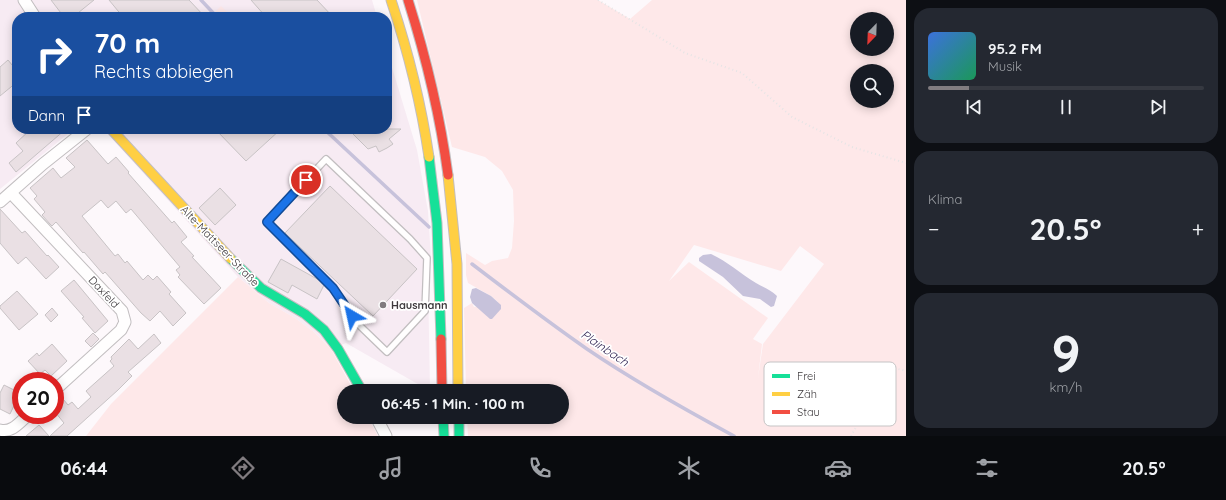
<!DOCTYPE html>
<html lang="de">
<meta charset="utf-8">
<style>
:root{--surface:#171b24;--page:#242831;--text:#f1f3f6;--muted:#9ea1a6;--line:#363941;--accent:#817c80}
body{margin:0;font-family:Quicksand,sans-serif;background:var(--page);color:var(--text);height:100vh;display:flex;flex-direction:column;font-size:15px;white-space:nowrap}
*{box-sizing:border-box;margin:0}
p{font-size:13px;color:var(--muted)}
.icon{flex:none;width:22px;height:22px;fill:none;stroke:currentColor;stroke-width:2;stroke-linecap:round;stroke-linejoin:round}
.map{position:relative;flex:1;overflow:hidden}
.sheet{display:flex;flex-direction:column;gap:8px;padding:8px;background:#0d0f14;width:320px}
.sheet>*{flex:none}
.hud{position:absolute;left:12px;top:12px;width:380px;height:122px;border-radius:16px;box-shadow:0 2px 10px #0003;background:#1a4fa0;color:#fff;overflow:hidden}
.needle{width:26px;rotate:203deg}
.controls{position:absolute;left:850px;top:12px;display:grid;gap:8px}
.controls a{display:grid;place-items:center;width:44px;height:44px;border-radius:50%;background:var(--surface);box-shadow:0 2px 10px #0003;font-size:20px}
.speed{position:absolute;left:12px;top:372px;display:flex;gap:8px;font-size:20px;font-weight:700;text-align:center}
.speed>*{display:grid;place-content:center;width:52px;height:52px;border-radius:50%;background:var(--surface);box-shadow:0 2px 10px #0003;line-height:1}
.speed .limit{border:6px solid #d22;background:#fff;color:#111}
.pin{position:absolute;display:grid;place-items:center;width:34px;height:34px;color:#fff;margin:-17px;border:2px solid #fff;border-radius:50%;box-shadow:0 1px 4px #0007}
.me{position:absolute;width:44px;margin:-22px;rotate:324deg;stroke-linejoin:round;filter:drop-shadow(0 0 3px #0008)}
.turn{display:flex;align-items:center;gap:14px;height:84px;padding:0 16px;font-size:18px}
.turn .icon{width:52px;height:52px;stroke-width:2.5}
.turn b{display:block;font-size:28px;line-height:34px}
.then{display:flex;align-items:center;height:38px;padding:0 16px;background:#0003;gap:8px;font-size:15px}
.big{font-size:30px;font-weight:700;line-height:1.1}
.sheet .tile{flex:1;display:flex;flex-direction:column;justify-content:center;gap:6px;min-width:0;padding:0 14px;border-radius:16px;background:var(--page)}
.sheet .dial{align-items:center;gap:0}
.dial b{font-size:52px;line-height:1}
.song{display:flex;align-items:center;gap:12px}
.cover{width:48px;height:48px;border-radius:6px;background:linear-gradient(135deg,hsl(220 70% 55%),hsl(150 70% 35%))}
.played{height:4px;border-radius:2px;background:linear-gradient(90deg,var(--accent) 15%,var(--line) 15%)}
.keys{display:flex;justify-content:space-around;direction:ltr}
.heat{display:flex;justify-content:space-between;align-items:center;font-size:22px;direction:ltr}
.trip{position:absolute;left:337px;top:384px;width:232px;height:40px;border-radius:20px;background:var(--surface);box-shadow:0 2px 10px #0003;font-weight:700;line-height:40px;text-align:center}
.tabs{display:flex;height:64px;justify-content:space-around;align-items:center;background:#090b0e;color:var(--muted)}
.tabs .icon{width:28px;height:28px}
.tabs .on{color:var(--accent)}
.tabs b{font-size:18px;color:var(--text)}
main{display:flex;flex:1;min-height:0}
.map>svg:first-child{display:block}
.built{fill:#f7ebf3}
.green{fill:#fee8e9;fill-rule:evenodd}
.water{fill:#c7c2db}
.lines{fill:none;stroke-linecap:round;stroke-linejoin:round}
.stream{stroke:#c7c2db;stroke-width:3.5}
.building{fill:#eae0e4;stroke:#c8c3c5}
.lane-casing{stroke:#c2bec0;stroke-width:8}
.street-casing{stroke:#c2bec0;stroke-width:13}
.fast-casing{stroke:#c2bec0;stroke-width:11}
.slow-casing{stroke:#c2bec0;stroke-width:11}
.jam-casing{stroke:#c2bec0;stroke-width:11}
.path{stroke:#e5e4e5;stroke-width:2;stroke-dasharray:1 3;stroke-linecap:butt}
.lane{stroke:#fffefe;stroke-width:5.5}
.street{stroke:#fffefe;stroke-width:11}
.fast{stroke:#16e098;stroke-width:9}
.slow{stroke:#ffcf43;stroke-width:9}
.jam{stroke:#f24e42;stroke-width:9}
.route-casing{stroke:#114b97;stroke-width:10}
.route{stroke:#1a73e8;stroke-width:7}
.poi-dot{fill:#817c80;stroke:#fff;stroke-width:1.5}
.labels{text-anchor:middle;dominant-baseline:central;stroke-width:3.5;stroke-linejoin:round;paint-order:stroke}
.street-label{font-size:11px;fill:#3e3a3d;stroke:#fff}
.poi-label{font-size:11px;font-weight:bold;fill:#3e3a3d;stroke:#fff;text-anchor:start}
.water-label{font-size:12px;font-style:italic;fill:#342956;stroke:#fff}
.key{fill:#fff;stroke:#c5c4c5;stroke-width:1}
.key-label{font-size:11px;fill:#3e3a3d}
</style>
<main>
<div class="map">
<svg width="906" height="436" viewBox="0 0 906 436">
<rect width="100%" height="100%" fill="#fdf8fb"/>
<g class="built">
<path d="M0 0H372L377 17H17V129H74L0 189Z"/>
<path d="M387 51 417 150 428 211 431 259 428 280 430 391 346 343 331 349 314 332 295 318 269 303 238 277 103 129H387Z"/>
</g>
<g class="green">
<path d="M417 0H598L630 19 652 0H906V436H468L467 417H562V391H466L464 308 472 303 474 307 498 302 491 296 468 283 466 275V253L485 265 492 261 508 258 512 248 514 221 513 190 502 171 485 157 452 147ZM857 19H887V49H857ZM857 71H887V101H857ZM694 245 781 271 800 246 824 264 763 344 758 378 762 344 753 339 768 318 689 262 669 281Z"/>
<path d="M221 6 232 17H219L215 12Z"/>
<path d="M238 277 269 303 295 318 314 332 331 349 354 391H344V417H368L378 436H86L111 404Z"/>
</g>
<g class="water">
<path d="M711 254C727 261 741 274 756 283 763 287 771 290 777 296L774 306 771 307 760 299 743 296 723 277 699 261V258L703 255Z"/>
<path d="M476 288 491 296 501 305V309L492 319H490L472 303 470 297 472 289Z"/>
</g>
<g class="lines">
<g class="stream">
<path d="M201 0 217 17"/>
<path d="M324 129 429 227"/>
<path d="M472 264C510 293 548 322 587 349 634 381 684 409 734 436"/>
</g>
</g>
<g class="building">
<path d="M51 0H94L73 17H64Z"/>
<path d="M109 0H189L205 17H123Z"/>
<path d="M251 0H317L333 17H266Z"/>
<path d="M8 60 17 71V82L0 96V67Z"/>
<path d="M31 129H66L16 172 9 163 23 151 16 143Z"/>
<path d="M215 129H281L246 161Z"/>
<path d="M348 129H401L389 139 393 144 387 148 379 152 376 146 368 149Z"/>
<path d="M87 140 108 164 116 157 129 172 128 173 172 223 174 221 187 237 181 242 194 256 192 257 221 288 204 304 178 277 180 275 176 270 180 267 131 209 126 213 116 201 108 208 101 200 82 216 115 256 118 254 125 263 127 261 143 280 148 275 153 280 157 276 171 292 169 294 186 313 173 326 160 311 150 321 141 313 105 272 103 274 84 252 83 253 56 222 52 226 50 224 42 215 45 212 34 199 37 196 30 188 53 168 61 178 75 167 66 158Z"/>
<path d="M330 186 417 269 373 316 285 233Z"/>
<path d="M220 188 236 205 215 225 199 208Z"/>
<path d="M0 209 22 233 25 231 47 256 48 255 59 267 46 279 26 257 18 264 0 243Z"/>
<path d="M281 259 319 280 324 285 317 299 292 285 288 293 268 282Z"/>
<path d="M74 280 108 321 95 333 82 318 84 317 61 291Z"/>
<path d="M17 291 38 314 19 330 0 308V306Z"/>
<path d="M52 308 58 315 51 322 45 315Z"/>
<path d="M93 333 99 339 91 347 85 341Z"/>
<path d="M154 334 161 343 128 372 132 376 118 390 67 436H50L64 423 55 412V407L63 399 68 405 72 402 78 409 91 397 86 391 114 366 110 361 112 359 111 357 129 339 138 349Z"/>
<path d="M52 344 67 361 51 376 45 370 40 374 28 361 37 353 39 356Z"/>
<path d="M4 385 20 393 10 414 0 409V393Z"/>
<path d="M39 425 49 436H26Z"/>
</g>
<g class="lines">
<defs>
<path id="lane" d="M326 159 410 239 427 258 425 311 387 352 360 326 333 288 267 222Z"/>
<g id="street">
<path d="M24 0 35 17"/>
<path d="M11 193 122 311 125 322 121 330 55 390"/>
<path d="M0 202 43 164 87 129"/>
<path d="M376 417 386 436"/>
<path d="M0 430C12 433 20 422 28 415"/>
</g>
<g id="fast">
<path d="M429 157 437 223 441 339"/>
<path d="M231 259 261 288 305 314 324 330 338 349 362 391"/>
<path d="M443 417 444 436"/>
<path d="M459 417V436"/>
</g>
<g id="slow">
<path d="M391 0C408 51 421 103 429 157"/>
<path d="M111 129 231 259"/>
<path d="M448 175 457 264 458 391"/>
</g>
<g id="jam">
<path d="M408 0C426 57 440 115 448 175"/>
<path d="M441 339 442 391"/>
</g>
</defs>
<use href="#lane" class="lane-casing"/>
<use href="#street" class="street-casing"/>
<use href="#fast" class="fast-casing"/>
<use href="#slow" class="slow-casing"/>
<use href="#jam" class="jam-casing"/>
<g class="path">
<path d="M598 0 685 53 742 73 792 117 852 147 906 163"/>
<path d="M851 436 890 367 906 371"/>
</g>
<use href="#lane" class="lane"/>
<use href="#street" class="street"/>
<use href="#fast" class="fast"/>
<use href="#slow" class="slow"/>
<use href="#jam" class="jam"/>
</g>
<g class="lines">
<defs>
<path id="route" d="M306 180 267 222 333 288 352 316"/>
</defs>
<use href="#route" class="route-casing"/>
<use href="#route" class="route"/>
</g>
<circle class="poi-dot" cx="383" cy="305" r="4"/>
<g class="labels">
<g class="street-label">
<text transform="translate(220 246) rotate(46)">Alte-Mattseer-Straße</text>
<text transform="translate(104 292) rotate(47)">Daxfeld</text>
</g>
<g class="poi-label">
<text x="391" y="305">Hausmann</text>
</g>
<g class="water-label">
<text transform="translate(605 348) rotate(34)">Plainbach</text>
</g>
</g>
<rect x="764" y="362" width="132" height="64" rx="6" class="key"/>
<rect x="772" y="374" width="18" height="4" fill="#16e098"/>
<rect x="772" y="392" width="18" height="4" fill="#ffcf43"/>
<rect x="772" y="410" width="18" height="4" fill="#f24e42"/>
<g class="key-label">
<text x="797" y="380">Frei</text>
<text x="797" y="398">Zäh</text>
<text x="797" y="416">Stau</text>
</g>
</svg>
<div class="controls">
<a><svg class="needle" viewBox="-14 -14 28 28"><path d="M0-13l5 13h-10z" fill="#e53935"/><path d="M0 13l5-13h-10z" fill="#9ea1a6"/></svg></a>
<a><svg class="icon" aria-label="search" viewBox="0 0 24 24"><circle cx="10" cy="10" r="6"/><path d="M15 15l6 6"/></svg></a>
</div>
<div class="speed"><div class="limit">20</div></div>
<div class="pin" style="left:306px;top:180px;background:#d93025"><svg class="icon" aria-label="arrive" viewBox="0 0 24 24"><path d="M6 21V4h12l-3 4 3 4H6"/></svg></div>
<svg class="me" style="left:352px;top:316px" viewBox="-20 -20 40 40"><path d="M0-17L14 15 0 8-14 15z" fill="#1a73e8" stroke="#fff" stroke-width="4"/></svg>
<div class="trip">06:45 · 1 Min. · 100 m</div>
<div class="hud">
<div class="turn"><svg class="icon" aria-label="right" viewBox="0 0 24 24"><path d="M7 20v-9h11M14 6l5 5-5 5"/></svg><div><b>70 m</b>Rechts abbiegen</div></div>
<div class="then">Dann<svg class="icon" aria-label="arrive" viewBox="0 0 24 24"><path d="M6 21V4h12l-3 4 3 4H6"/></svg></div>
</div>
</div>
<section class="sheet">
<div class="tile">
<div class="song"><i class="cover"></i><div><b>95.2 FM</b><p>Musik</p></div></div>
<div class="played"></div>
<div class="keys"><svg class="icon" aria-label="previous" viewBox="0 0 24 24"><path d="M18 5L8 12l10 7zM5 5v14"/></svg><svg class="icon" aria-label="pause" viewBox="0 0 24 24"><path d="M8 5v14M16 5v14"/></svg><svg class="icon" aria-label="next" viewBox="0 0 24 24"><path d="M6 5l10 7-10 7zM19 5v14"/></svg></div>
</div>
<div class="tile"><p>Klima</p>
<div class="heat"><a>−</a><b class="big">20.5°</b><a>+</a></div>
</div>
<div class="tile dial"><b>9</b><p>km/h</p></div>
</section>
</main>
<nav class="tabs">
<b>06:44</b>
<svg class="icon on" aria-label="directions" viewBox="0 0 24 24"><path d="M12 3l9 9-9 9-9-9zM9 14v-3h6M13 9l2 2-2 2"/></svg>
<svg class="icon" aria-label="music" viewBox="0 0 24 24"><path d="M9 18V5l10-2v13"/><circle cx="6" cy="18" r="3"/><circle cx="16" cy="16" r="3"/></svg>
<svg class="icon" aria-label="phone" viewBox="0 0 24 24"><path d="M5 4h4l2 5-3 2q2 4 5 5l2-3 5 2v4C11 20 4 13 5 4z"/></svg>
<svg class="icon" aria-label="climate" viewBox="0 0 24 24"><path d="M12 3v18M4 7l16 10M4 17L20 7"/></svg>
<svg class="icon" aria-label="car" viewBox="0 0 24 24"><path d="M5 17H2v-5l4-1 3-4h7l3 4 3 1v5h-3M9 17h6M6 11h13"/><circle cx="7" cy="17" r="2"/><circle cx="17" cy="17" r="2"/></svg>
<svg class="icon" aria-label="filters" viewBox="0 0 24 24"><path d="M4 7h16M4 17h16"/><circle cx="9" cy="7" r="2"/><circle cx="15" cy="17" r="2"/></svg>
<b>20.5°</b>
</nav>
